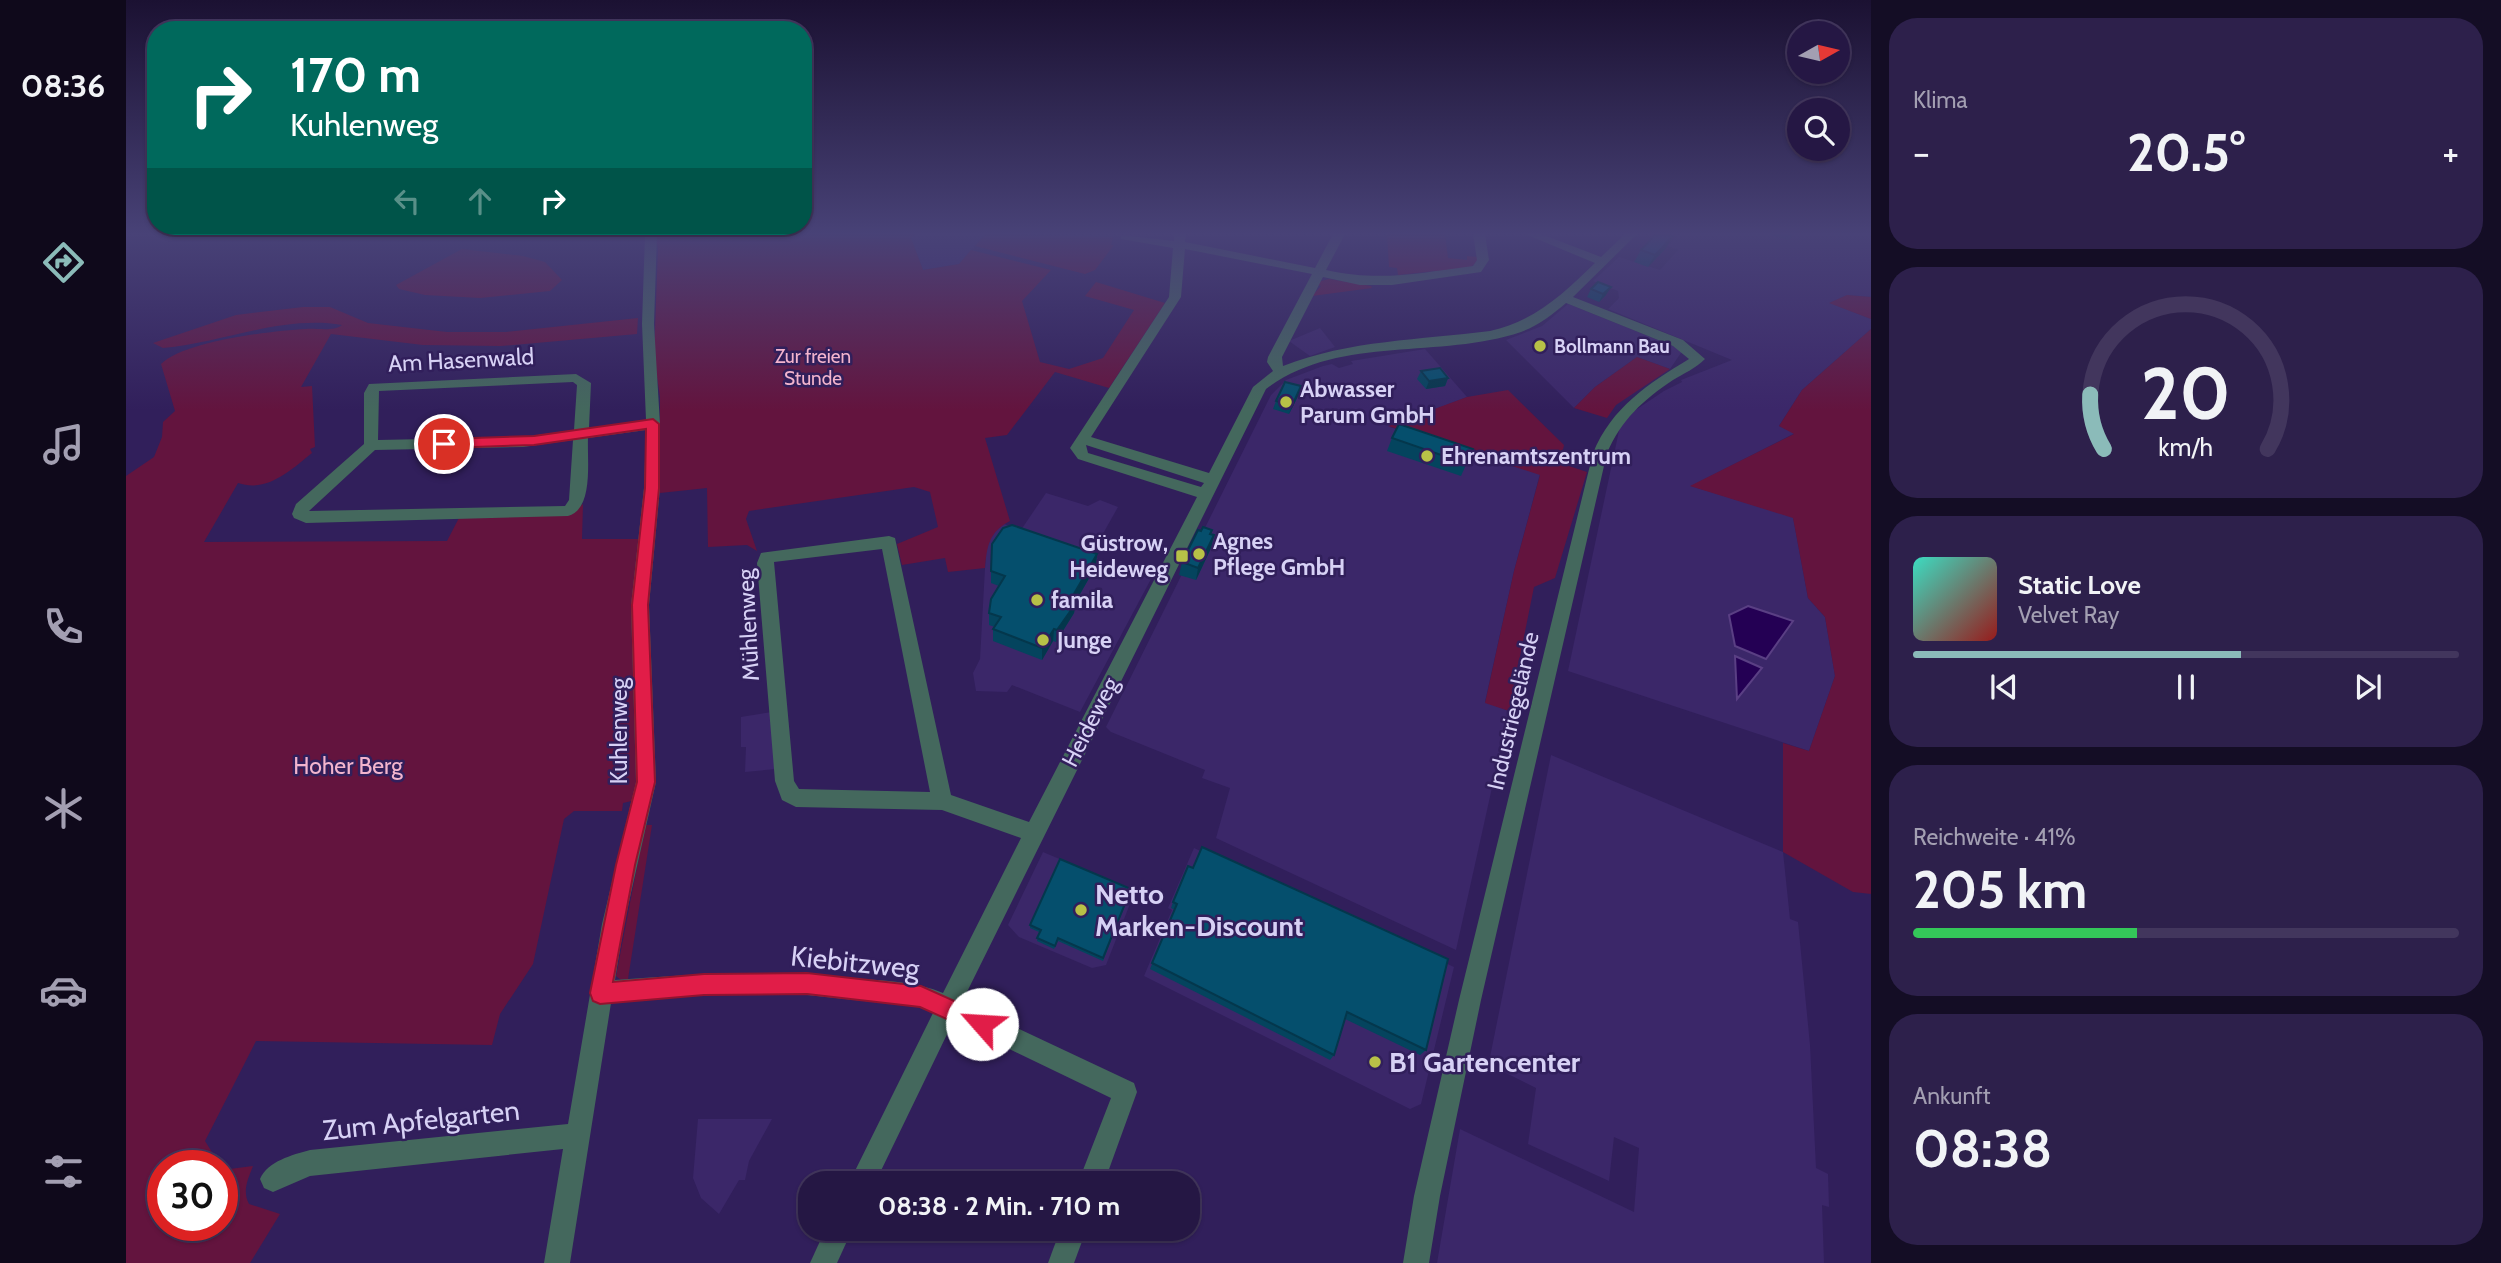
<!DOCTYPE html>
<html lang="de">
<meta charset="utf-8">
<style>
:root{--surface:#251744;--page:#2d204b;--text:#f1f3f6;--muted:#a39fb2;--line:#42365d;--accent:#8bbbb9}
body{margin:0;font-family:Cabin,sans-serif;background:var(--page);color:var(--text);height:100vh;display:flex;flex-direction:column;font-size:26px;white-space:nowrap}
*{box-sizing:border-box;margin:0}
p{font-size:23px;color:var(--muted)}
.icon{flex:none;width:38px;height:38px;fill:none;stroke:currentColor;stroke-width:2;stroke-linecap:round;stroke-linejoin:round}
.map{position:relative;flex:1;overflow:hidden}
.side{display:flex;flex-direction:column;gap:18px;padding:18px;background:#140d25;width:630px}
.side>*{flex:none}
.top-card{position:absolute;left:21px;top:21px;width:665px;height:214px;border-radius:28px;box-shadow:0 2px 5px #0004,0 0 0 2px var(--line);background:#00695c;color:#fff;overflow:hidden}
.needle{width:46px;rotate:82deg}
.buttons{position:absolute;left:1661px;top:21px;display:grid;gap:14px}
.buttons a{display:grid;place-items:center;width:63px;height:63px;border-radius:50%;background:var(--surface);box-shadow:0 2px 5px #0004,0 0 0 2px var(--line);font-size:35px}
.speed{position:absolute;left:21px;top:1150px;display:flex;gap:14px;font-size:35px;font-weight:700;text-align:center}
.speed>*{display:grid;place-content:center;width:91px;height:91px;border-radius:50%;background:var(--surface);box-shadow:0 2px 5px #0004,0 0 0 2px var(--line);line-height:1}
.speed .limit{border:10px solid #d22;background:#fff;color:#111}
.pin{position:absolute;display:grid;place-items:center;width:60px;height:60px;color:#fff;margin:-30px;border:4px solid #fff;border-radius:50%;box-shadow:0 2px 7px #0007}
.me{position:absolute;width:77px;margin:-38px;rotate:296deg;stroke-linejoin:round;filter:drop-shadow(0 0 5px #0008)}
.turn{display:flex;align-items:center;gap:24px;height:147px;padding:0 28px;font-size:32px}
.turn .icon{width:91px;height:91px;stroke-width:2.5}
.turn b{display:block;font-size:49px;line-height:60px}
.lanes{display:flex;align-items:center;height:66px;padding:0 28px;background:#0003;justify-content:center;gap:35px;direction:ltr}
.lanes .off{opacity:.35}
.big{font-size:52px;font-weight:700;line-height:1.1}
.side .card{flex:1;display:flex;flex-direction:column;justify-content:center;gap:10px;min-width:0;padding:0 24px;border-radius:28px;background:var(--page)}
.side .dial{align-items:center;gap:0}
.dial svg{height:182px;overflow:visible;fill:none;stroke:var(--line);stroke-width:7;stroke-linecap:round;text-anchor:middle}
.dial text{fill:var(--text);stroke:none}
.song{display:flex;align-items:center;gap:21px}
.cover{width:84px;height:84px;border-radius:10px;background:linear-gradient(135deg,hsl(170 70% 55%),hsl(0 70% 35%))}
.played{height:7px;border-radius:4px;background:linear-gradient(90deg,var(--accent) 60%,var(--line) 60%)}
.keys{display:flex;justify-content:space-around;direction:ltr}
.heat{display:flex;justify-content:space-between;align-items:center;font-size:38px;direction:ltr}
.charge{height:10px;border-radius:5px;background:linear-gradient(90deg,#34c759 41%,var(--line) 0)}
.trip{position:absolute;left:672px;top:1171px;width:402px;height:70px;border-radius:28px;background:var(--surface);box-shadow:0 2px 5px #0004,0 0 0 2px var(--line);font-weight:700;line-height:70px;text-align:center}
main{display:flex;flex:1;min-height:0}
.dock{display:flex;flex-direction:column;width:126px;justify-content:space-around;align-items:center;background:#0f091b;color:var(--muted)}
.dock .icon{width:49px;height:49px}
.dock .current{color:var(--accent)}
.dock b{font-size:32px;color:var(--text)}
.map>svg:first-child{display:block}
.built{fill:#3b2769}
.green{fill:#63143e}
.water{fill:#240054;stroke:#5a3f84;stroke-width:2}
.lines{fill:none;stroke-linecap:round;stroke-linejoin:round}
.minor{fill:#44685d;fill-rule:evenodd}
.wall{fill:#04445e}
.shaded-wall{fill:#04374c}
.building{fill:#054f6d;stroke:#04374c;stroke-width:2}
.route{fill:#e11d48;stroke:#92132f;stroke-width:2}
.poi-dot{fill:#b8c147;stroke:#311f5b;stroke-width:2.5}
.labels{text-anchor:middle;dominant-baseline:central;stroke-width:5;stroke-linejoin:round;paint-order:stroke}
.far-poi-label{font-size:19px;font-weight:bold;fill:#d7d1f5;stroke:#311f5b;text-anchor:start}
.far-park-label{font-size:19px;fill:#f3b4cd;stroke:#311f5b}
.street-label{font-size:23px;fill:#d7d1f5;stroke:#311f5b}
.poi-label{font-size:23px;font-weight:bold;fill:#d7d1f5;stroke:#311f5b;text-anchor:start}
.park-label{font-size:23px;fill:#f3b4cd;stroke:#311f5b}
.near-poi-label{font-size:28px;font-weight:bold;fill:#d7d1f5;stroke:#311f5b;text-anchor:start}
.near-street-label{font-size:28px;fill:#d7d1f5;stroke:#311f5b}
</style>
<main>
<nav class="dock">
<b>08:36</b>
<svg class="icon current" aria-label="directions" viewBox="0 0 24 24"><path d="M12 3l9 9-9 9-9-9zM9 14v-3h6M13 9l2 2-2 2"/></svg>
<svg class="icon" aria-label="music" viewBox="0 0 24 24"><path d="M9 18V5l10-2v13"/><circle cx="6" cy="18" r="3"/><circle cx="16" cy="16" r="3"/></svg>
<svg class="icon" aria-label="phone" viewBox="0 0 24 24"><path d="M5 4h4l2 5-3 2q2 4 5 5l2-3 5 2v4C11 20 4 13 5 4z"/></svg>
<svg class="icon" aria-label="climate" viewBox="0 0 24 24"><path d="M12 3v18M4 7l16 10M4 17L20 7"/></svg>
<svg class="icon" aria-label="car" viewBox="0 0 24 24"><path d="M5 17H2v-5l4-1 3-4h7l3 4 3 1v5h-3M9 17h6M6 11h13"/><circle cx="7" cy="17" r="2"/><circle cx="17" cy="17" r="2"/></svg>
<svg class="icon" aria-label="filters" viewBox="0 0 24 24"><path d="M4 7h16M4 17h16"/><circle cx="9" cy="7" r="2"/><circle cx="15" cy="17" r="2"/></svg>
</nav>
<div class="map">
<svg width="1745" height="1263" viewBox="0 0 1745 1263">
<rect width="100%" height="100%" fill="#311f5b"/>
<g class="built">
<path d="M789 234H860L833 264 797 270 785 238Z"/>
<path d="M1554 234H1745V297L1721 295 1704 303 1745 319V329L1676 390 1653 426 1669 433 1565 486 1667 517 1682 598 1699 617 1709 676 1683 751 1442 671 1494 426 1505 413 1538 391 1556 382 1555 380 1606 360 1482 309 1493 298 1492 291 1467 281 1493 257 1534 270 1552 250 1541 246Z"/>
<path d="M1442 304 1557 350 1544 369 1511 357 1469 387 1448 408 1380 340 1416 326Z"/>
<path d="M1194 328 1209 347 1184 356 1163 341Z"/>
<path d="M1299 349 1341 397 1264 427 1414 474 1388 571 1359 702 1383 711 1330 950 1090 838 1104 788 1076 778 1079 770 985 732 980 727 1145 395 1160 380 1197 366 1206 364 1213 368 1227 364 1225 361Z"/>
<path d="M920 493 962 506 974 500 992 507 965 555 983 565 1025 579 954 712 886 685 881 692 850 691 847 673 854 659 860 550 866 533 878 524 895 530Z"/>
<path d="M646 712 650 769 619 772 620 747H615V717Z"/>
<path d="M1425 755 1657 852 1664 919 1672 922 1684 1045 1690 1168 1702 1174 1703 1207 1696 1205 1698 1263H1311L1334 1129 1508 1212 1513 1148 1488 1137 1483 1181 1402 1144 1410 1088 1374 1070 1375 1063 1364 1057Z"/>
<path d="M1068 848 1328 967 1295 1104 1284 1109 1018 976 1046 910 1042 908Z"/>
<path d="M917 852 1009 891 980 965 966 968 893 937 882 925Z"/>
<path d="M572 1119H646L623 1161 619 1180H613L593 1214 575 1198 567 1178Z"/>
</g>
<g class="green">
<path d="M530 234H789L785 238 797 270 833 264 845 250 925 270 896 301 914 362 943 369 977 358 1008 310 959 296 970 282 1039 303 983 388 929 372 881 435 859 438 884 521C863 532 861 546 859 568L822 572 819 558 776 565 771 544 812 527 804 492 788 487 623 511 620 519 631 551 621 545 582 547 581 488 534 493V397L528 357 532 250Z"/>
<path d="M860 234 987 237 985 245H988L969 270 959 274 849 246Z"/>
<path d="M1261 234H1319L1322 258 1341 260V256L1352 257C1349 272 1327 271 1314 273L1309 271 1272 275 1271 268 1263 267Z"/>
<path d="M336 249 397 256 419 262 436 280 424 291 354 298 299 295 273 289 270 285Z"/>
<path d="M1203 279 1245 286 1246 288 1186 296 1195 286 1192 285 1195 281Z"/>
<path d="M1721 295 1745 297V319L1703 303Z"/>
<path d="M177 307H204L242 323 321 332H380L512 318 511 334 375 346 297 345 205 334 175 387 186 386 189 447 184 449 186 453C165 470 141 493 112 483L78 542 321 541 334 516 450 510 457 504 456 539H514L510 800 497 803 496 811H448L438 819 407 964 374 1014 366 1045 130 1041 79 1141 94 1165 37 1166V1225H96V1170L127 1166C122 1179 116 1191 123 1204L154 1214 124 1263H0V476L28 457 36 437 37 422 49 411 35 364C59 341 144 331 180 329 191 328 207 332 216 325 156 315 96 343 37 348L27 343 110 315Z"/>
<path d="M1745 329V894L1727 892 1657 852V743L1683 751 1709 676 1699 617 1682 598 1667 518 1564 486 1668 434 1653 426 1676 390Z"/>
<path d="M1511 357 1544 369 1490 405 1481 418 1448 408 1469 387Z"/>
<path d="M1382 390 1438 445 1434 463 1461 472 1429 578 1408 587 1383 711 1359 703 1388 571 1414 475 1262 426 1341 397Z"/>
<path d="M519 825H526L502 979 495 980 490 976Z"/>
</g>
<g class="water">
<path d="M1622 606 1667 621 1640 659 1609 646 1603 615Z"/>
<path d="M1609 656 1636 668 1611 699Z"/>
</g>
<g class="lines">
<g class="minor">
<path d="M519 234H531L528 324 534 424V488L523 605 530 782 498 924 489 980C572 973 654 970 737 979 765 981 791 982 817 993L895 838 816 810 670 807 656 800 649 781 631 563 635 553 763 536 769 538 825 795 903 822 1071 497 952 459 944 448 1043 297 1047 248 995 239V235L1048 241V234H1060L1059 242 1189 268 1207 234H1219L1200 270C1254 282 1293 273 1347 266L1351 260 1347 234H1359L1363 260 1355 272 1266 285H1234L1197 277 1156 357 1157 366C1223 340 1295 340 1364 331 1409 321 1437 294 1469 263L1399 234H1415L1475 257 1499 234H1511L1447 297 1557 340 1579 359C1570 368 1557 374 1547 380 1517 400 1495 420 1481 453L1355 1000 1314 1196 1303 1263H1277L1288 1196 1333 1000 1467 453C1486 407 1522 384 1563 359L1547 346 1440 303C1427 314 1412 326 1395 332 1312 360 1213 334 1140 389L836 1002 1008 1083 1011 1092 978 1183H952L985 1098 827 1022 749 1183H723L807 1013 795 1007 681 995H578L485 1003 444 1263H418L437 1149 184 1176 147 1192 138 1188 134 1179C142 1161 166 1155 184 1150L442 1124 476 924 510 782 505 605 518 488 520 430 462 438C461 460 468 509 442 516L180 523 168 518 166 514 170 504 238 444V393L243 384 450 374 465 383 463 428 520 420 516 324ZM1059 249 1186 274 1142 357 1141 362 1147 371 1127 387 1083 473 965 437 1055 297ZM447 382 451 385 448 430 397 437 252 440 253 391ZM447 440 443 500 439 506 183 511 249 450 397 447ZM960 445 1078 483 1075 487 962 453ZM756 549 804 792 673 789 668 781 648 562Z"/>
<path d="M700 1228H727L711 1263H684Z"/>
<path d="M935 1228H961L948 1263H922Z"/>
</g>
</g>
<g class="wall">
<path d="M1642 234H1668L1662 240Z"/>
<path d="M1547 236 1540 248 1522 267 1508 262 1515 250Z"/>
<path d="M1465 289 1480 295 1473 302 1461 297Z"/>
<path d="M1295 371 1322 378 1319 386 1300 389 1291 379Z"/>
<path d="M1175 386 1173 394 1163 414 1147 409 1150 401Z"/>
<path d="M1266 438 1347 449 1335 476 1261 451Z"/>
<path d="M1086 530 1085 534 1088 535 1085 548 1070 580 1053 575 1056 562 1075 531Z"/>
<path d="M971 554 970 566 950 601 948 613 930 642 927 641 916 660 867 641V629L869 627 863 625V613L873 586 865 583V571Z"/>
<path d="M1004 892 977 961 932 941 928 949 911 941 913 932 904 928V925Z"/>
<path d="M1047 902 1300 1050 1294 1055 1219 1019 1208 1055 1204 1060 1024 969 1049 910 1045 908Z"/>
</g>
<g class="shaded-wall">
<path d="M1547 236 1540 248 1522 267 1529 255Z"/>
<path d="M1485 287 1480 295 1473 302 1477 294Z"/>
<path d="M1322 378 1319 386 1300 389 1303 381Z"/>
<path d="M1175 386 1173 394 1163 414 1166 406Z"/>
<path d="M1088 535 1085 548 1070 580 1072 568Z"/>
<path d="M971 554 970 566 950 601 948 613 930 642 931 630 945 599Z"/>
<path d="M928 629 927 641 916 660V648Z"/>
</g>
<g class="building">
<path d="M1530 234H1540L1547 236 1529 255 1515 250Z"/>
<path d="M1472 282 1485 287 1477 294 1465 289Z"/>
<path d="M1314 368 1322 378 1303 381 1295 371Z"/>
<path d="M1159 382 1175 386 1166 406 1150 401Z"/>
<path d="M1273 424 1347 449 1341 464 1266 438Z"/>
<path d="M886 525 971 554 945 599 950 601 943 613 931 630 928 629 916 648 867 629 875 617 863 613 865 599 879 576 865 571 866 544 877 528Z"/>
<path d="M1077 527 1086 530 1084 534 1088 535 1072 568 1056 562 1072 530 1075 531Z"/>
<path d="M1076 847 1322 959 1300 1050 1221 1012 1208 1055 1026 963 1051 904 1047 902 1062 866 1067 868Z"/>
<path d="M934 859 1005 889 977 958 932 938 929 946 911 938 915 930 904 925Z"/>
</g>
<linearGradient id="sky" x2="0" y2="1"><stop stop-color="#1b1132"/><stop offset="0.57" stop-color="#484277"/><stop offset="1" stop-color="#484277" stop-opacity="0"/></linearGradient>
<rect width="1745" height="410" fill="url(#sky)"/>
<path class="route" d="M527 419 533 424V488L522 605 529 782 509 865 487 982 578 974 681 973 795 986 864 1017 867 1024 864 1032 856 1035 794 1007 681 994 578 995 474 1004 467 1001 464 993 490 865 511 782 506 605 519 488 520 429 408 445 318 448 311 444 318 439 408 436Z"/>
<g class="poi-dot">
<circle cx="1414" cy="346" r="7"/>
<circle cx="1160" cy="402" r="7"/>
<circle cx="1301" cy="456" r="7"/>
<circle cx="1073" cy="554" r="7"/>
<rect x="1049" y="549" width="14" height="14" rx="3.5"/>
<circle cx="911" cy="600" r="7"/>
<circle cx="917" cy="640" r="7"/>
<circle cx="955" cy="910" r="7"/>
<circle cx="1249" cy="1062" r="7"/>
</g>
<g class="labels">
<g class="far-poi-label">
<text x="1428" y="346">Bollmann Bau</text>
</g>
<g class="far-park-label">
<text x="687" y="356">Zur freien<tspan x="687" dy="22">Stunde</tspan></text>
</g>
<g class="street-label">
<text transform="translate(335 360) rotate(-3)">Am Hasenwald</text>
<text transform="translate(622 625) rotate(-93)">Mühlenweg</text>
<text transform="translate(1387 711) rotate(-77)">Industriegelände</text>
<text transform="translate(964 722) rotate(-63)">Heideweg</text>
<text transform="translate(493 731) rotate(-90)">Kuhlenweg</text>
</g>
<g class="poi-label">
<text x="1174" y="389">Abwasser<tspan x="1174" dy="26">Parum GmbH</tspan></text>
<text x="1315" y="456">Ehrenamtszentrum</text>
<text x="1087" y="541">Agnes<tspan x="1087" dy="26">Pflege GmbH</tspan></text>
<text x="1042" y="543" text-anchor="end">Güstrow,<tspan x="1042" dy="26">Heideweg</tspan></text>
<text x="925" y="600">famila</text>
<text x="931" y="640">Junge</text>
</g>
<g class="park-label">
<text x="222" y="766">Hoher Berg</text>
</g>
<g class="near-poi-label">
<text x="969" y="894">Netto<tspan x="969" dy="32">Marken-Discount</tspan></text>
<text x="1263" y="1062">B1 Gartencenter</text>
</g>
<g class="near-street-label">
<text transform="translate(729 962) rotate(6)">Kiebitzweg</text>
<text transform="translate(295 1120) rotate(-6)">Zum Apfelgarten</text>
</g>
</g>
</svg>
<div class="buttons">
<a><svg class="needle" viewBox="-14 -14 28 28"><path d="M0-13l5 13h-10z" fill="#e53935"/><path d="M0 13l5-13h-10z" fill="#a39fb2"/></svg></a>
<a><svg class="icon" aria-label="search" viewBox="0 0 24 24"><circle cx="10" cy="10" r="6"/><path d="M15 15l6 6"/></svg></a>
</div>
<div class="speed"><div class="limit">30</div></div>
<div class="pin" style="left:318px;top:444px;background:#d93025"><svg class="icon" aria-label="arrive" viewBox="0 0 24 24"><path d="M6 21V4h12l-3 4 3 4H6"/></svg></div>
<svg class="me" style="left:856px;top:1024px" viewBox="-20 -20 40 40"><circle r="19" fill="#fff"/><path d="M0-13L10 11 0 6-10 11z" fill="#e11d48"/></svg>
<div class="trip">08:38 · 2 Min. · 710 m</div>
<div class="top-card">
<div class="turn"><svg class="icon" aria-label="right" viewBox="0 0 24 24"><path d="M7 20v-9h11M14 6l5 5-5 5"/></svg><div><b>170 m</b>Kuhlenweg</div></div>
<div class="lanes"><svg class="icon off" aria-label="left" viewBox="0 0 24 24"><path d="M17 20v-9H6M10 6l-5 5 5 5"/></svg><svg class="icon off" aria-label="ahead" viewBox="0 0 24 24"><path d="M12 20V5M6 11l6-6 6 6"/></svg><svg class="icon" aria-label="right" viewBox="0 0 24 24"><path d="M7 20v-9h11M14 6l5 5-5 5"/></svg></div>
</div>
</div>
<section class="side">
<div class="card"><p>Klima</p>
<div class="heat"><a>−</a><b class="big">20.5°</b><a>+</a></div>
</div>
<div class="card dial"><svg viewBox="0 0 100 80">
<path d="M14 69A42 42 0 1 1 86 69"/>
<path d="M14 69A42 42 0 0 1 8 45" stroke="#8bbbb9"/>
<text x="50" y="56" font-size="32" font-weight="700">20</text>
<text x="50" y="72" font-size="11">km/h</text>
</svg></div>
<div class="card">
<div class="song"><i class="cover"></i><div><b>Static Love</b><p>Velvet Ray</p></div></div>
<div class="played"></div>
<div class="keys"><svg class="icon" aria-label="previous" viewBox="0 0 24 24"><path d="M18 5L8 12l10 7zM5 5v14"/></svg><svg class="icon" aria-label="pause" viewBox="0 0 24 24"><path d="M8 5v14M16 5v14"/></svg><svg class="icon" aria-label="next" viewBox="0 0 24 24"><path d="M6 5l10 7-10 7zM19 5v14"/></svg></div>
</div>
<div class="card"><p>Reichweite · 41%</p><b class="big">205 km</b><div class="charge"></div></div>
<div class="card"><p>Ankunft</p><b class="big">08:38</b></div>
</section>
</main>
